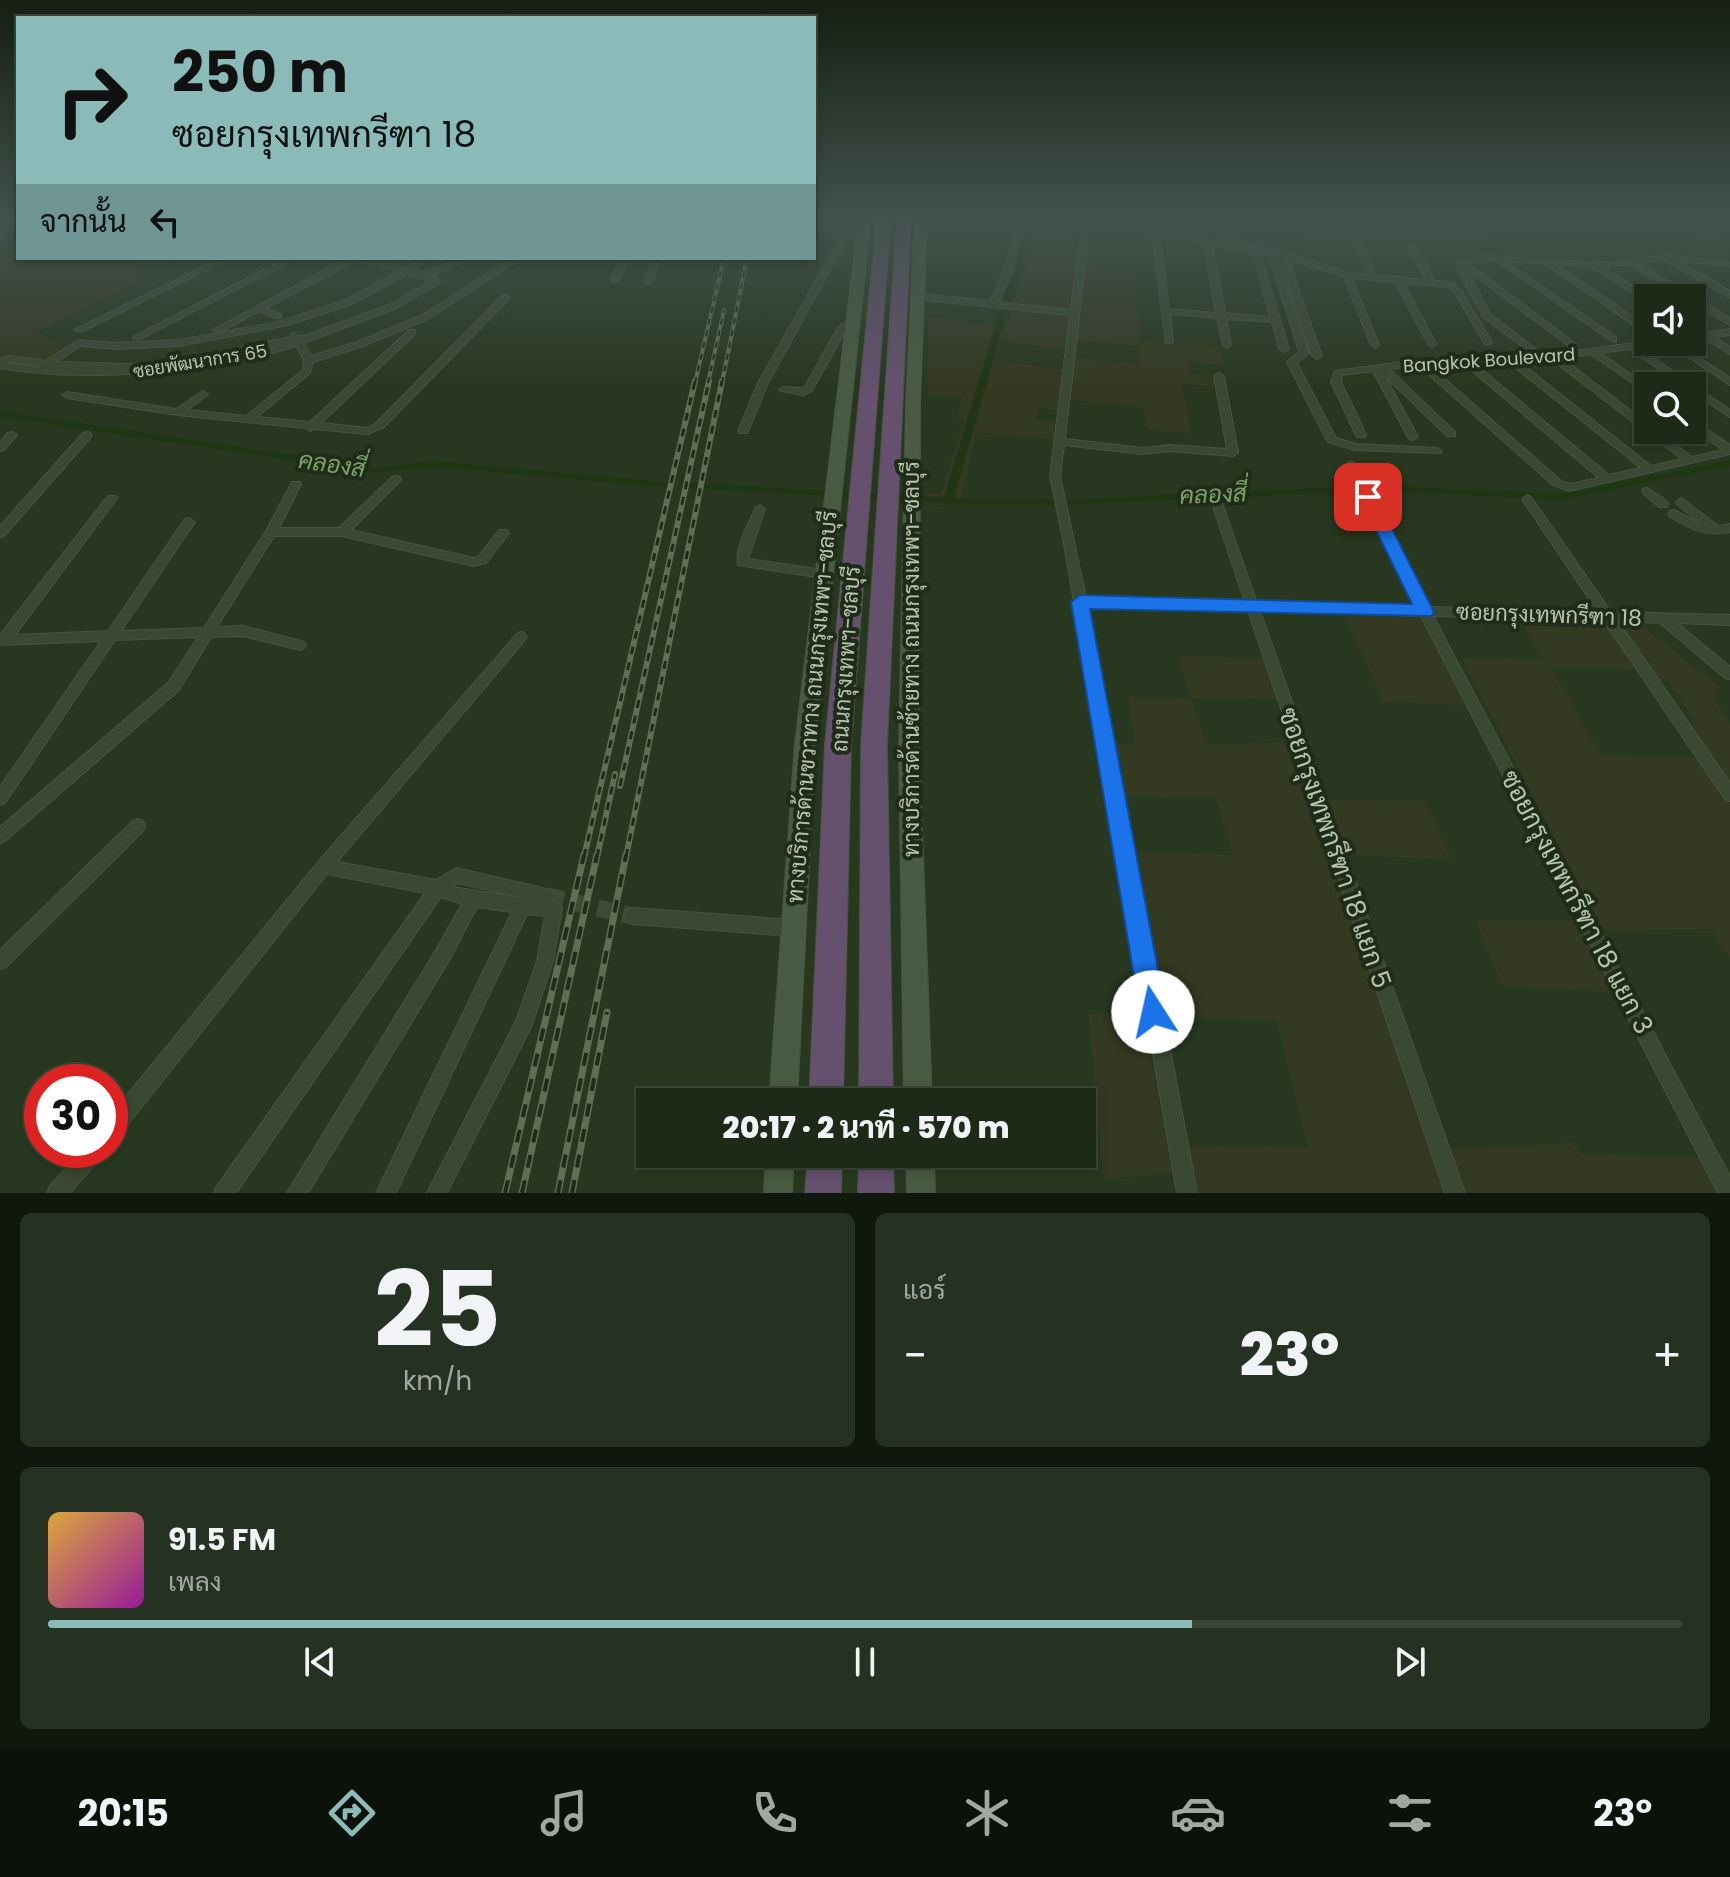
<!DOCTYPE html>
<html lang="th">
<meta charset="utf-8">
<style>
:root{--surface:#1e2a18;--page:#263221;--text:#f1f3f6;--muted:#a1a7a2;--line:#3c4637;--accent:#8bbbb9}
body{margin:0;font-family:Poppins,Sarabun,sans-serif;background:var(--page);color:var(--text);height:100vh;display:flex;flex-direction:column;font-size:30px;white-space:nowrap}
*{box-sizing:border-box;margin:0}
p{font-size:26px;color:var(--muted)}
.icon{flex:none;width:44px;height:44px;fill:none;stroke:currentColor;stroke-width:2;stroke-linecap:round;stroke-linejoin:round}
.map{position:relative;height:1193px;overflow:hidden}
.sheet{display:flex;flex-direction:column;gap:20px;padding:20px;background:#10170d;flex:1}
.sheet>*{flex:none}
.banner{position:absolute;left:16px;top:16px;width:800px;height:244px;border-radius:0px;box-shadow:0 4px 12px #0003,0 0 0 2px var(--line);background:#8bbbb9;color:#111;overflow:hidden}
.fabs{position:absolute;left:1634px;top:284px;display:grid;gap:16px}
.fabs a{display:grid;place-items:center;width:72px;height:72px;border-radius:0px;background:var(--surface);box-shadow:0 4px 12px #0003,0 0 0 2px var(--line);font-size:40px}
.speed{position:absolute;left:24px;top:1064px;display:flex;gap:16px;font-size:40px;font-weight:700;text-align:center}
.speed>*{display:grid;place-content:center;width:104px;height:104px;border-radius:50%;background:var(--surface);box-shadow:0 4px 12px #0003,0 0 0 2px var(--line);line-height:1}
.speed .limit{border:12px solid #d22;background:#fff;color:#111}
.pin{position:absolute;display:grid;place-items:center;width:68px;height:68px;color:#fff;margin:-34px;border-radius:16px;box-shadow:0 4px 12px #0006}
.me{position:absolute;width:88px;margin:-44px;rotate:350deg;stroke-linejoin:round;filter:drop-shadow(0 0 6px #0008)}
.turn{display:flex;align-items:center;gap:28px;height:168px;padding:0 24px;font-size:36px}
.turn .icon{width:104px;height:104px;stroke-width:2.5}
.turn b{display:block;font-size:56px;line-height:68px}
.then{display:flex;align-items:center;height:76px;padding:0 24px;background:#0003;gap:16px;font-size:30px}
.big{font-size:60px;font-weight:800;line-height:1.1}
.sheet .tile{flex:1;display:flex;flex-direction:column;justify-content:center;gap:12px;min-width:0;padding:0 28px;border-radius:12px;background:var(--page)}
.sheet .dial{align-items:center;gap:0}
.dial b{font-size:104px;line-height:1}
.song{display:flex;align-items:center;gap:24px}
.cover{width:96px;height:96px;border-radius:12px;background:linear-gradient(135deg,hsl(40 70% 55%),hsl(300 70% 35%))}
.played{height:8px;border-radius:4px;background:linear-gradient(90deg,var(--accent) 70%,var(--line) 70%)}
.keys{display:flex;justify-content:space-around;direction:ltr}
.heat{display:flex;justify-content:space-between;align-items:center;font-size:44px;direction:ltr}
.sheet .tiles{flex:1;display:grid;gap:20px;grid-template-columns:1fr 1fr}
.tile:last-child{grid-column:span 2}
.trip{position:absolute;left:636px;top:1088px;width:460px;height:80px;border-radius:0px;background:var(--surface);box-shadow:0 4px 12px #0003,0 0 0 2px var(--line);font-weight:800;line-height:80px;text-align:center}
.menu{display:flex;height:128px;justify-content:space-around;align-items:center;background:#0c110a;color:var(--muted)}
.menu .icon{width:56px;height:56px}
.menu .on{color:var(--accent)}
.menu b{font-size:36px;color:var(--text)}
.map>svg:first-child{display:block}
.green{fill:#343922}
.water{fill:#1f3514}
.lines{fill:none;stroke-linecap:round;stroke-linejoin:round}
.canal{fill:#1f3514;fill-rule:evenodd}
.minor-tunnel{stroke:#3d4d35;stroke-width:17;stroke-dasharray:17 9;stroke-linecap:butt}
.minor-casing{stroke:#465540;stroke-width:2}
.secondary-casing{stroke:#465540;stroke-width:2}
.motorway-casing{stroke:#45533e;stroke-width:2}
.minor{fill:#3a4834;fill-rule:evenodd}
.secondary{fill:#495b42;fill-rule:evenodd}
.motorway{fill:#65516e;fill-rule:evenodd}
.rail-far2-casing{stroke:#5e6f56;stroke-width:4}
.rail-far1-casing{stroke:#5e6f56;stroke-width:6}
.rail-casing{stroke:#5e6f56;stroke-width:7}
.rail-far2{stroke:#202c19;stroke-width:2;stroke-dasharray:6;stroke-linecap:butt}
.rail-far1{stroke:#202c19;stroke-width:3;stroke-dasharray:8;stroke-linecap:butt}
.rail{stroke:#202c19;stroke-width:4;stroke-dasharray:13;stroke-linecap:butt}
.route{fill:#1a73e8;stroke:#114b97;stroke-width:2}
.labels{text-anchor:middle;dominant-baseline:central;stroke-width:8;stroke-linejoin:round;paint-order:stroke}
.far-street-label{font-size:18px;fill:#b5c5ae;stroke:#202c19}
.street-label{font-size:22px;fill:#b5c5ae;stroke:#202c19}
.water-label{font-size:24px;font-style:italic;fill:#7ba467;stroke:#202c19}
.near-street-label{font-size:26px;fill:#b5c5ae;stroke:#202c19}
</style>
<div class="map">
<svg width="1730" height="1193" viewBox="0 0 1730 1193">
<rect width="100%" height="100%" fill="#283820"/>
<g class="green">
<path d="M1223 217H1474L1490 240 1447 238 1451 246 1227 231Z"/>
<path d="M1501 217H1687L1692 224C1708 223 1712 217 1729 217L1730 225 1721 230 1729 239 1546 225 1543 220Z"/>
<path d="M18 220V258H135L142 281 36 333 64 346 42 361 0 354V253L10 221Z"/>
<path d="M1033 225 1082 228 1072 311 1012 303 1027 262Z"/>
<path d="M1086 259H1098L1099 270 1135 273 1140 340 1221 347 1223 366 1189 361 1190 374 1214 378 1217 386 1182 384 1191 433 1148 430 1144 408 1068 399 1074 358 1139 365 1138 346 1076 340Z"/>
<path d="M1012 308 1071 317 1066 350 1002 341 996 360 1064 370 1060 411 1039 407 1036 420 1057 424 1054 440 976 432 960 506 921 504 922 494H941L965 419 958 418 962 397 928 396V318L1006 325Z"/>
<path d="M1345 617H1423L1470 705 1384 702Z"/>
<path d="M1520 620 1606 621 1636 669 1551 668 1601 755 1699 758 1730 801V958L1712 929 1601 930 1462 658 1543 660Z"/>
<path d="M1614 622 1639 623 1718 686 1713 698 1730 723V789L1690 730 1696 722 1668 681 1656 682Z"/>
<path d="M1180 656 1267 658 1281 700 1191 698 1206 745 1294 742 1451 1193H1193L1184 1145 1308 1148 1277 1021 1160 1018 1129 852 1233 855 1216 798 1117 796 1109 744H1135L1128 697 1190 698Z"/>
<path d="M1325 800 1424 801 1451 859 1346 855Z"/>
<path d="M1476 920H1580L1619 992 1502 987Z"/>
<path d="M1142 1010 1172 1173 1104 1179 1088 1015Z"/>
<path d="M1573 1143 1582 1154 1704 1158 1722 1193H1466L1450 1150Z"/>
</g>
<path class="water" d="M1493 223 1563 229 1572 242 1508 238 1502 236Z"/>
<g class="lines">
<g class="canal">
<path d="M1028 217H1034L954 498 990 500 1073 499 1373 485 1560 494 1730 460V466L1560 500 1373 491 1073 505H948L944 504 690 488 688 486 690 484 693 483 944 497Z"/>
<path d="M0 411 375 467 438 461 666 482 671 485 666 488 438 467 375 473 0 417Z"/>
</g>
<path class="minor-tunnel" d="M547 896 632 916"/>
<defs>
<g id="minor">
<path d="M4 217H12L4 236 0 238V227Z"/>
<path d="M1020 217H1028L1010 277 998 302 1071 310 1080 238 1084 236 1088 238 1065 439 1143 448 1170 445 1227 449 1214 376 1219 373 1224 376 1238 453 1233 456 1170 451 1143 454 1064 445 1060 476 1086 598 1245 602 1212 503 1217 499 1222 503 1257 603 1416 607 1346 464 1351 461 1356 464 1429 607 1598 612 1522 499 1527 495 1531 497 1611 612 1730 615V625L1677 623 1730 667V679L1725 678 1660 623 1618 621 1730 783V801L1725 799 1604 621 1433 616 1730 1177V1193H1718L1421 616 1260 611 1465 1193H1445L1248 611 1087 607 1197 1193H1177L1064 544 1050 476 1070 315 915 299 911 296 915 293 990 301 1002 277Z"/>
<path d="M1059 217H1067L1066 220 1070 222 1137 226 1181 235 1177 217H1185L1190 237 1259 251 1289 349 1284 352 1279 349 1272 322 1226 319 1231 345 1227 348 1223 345 1217 318 1170 314 1173 341 1172 343H1166L1152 234 1137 230 1069 226 1059 223ZM1160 235 1204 244 1216 313 1169 309ZM1212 246 1253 255 1270 317 1225 313Z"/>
<path d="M1211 217H1219L1226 237 1272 248 1348 273 1368 275 1352 241 1359 239 1376 275 1426 280 1407 245 1414 243 1435 281 1453 283 1461 290 1492 342 1491 344H1485L1455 293 1448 287 1404 283 1436 344 1432 347 1428 344 1395 282 1352 278 1379 345 1375 348 1371 345 1344 277 1296 261 1292 264V271L1322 356 1317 359 1312 356 1284 271V263L1289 259 1276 255 1309 353 1297 363 1336 438 1356 444 1437 448 1442 451 1441 453 1355 450 1328 442 1287 362 1299 352 1270 258 1266 252 1220 241Z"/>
<path d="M848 224 864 225 868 227 864 229 853 228 768 383 748 431 747 433H739L738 431 758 383Z"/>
<path d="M1667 255 1730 262V266L1678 261 1730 291V298L1668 262 1667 259 1638 263 1730 318V325L1692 303V298H1684L1629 264 1603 267 1651 298H1648V303L1591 267 1555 264 1648 327V334L1645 333 1545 264 1507 262 1616 337V341L1613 342 1496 261 1468 263 1576 344 1572 347 1569 346 1467 270 1490 314 1533 347 1535 349 1530 352 1483 317 1459 272 1457 262 1485 256 1606 263Z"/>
<path d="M169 258H187L175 262Z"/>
<path d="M221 258H231L81 332 74 330Z"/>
<path d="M287 258H297L140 339H134L133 337Z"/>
<path d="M347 258H367L405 268 424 258H434L413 270C433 275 449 258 468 258L451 269 430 275 436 276 440 281 439 283 397 308 303 343 311 356 357 342 420 316 513 258H522L426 320 363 346 313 362 310 373 257 417 310 422 409 330H415V334L321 423 367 428 376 423 503 295H509V299L384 427 368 434 315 429 310 431 305 428 178 415 67 398 62 395 67 392 176 409 203 391 208 394 206 396 187 410 246 416 303 370 304 360 296 346C274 354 252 357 229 361 154 375 76 381 0 368V358L10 356 45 361 78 340 116 343 179 340 283 321 346 300 399 271 356 260 266 308 281 314V318H275L259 311 220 332 213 330ZM407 274 431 281 391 304 304 336H299L294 333 291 334 290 337 173 361 126 364 56 362 80 346 116 349 179 346 288 325 352 304ZM10 362 40 366V367L5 363Z"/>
<path d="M621 258H629L618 282H612L611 280Z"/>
<path d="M652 258H660L652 282 648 284 644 282Z"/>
<path d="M852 320 856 323 845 331 812 391 803 395 781 391 779 389C787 383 797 391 805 387L838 327Z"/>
<path d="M1730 329V335L1715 337 1730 347V354L1705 339 1692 341V335Z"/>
<path d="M1648 341 1664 342 1660 345 1639 348 1730 410V417L1692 392V386H1684L1629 349 1601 353 1648 387V394L1591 354 1562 358 1648 424V430H1656L1692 457 1723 450 1692 428V420L1730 445V454L1569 491 1553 485 1418 365 1389 369 1455 432V436H1447L1385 376 1418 437 1413 440 1409 439 1373 371 1342 375 1341 382 1366 435 1365 437H1357L1331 382 1335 371 1431 358H1522ZM1552 360 1682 459 1651 466 1522 364ZM1428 364H1464L1599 478 1570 484 1561 481ZM1475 364H1511L1641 468 1609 475Z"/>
<path d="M1666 342H1676L1730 378V385Z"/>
<path d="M12 432 17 435 4 450 0 451V442L8 433Z"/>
<path d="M87 432 91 433V437L4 536 0 537V526L83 433Z"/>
<path d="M396 476 400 477 401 479 400 481 351 530 474 558 478 557 499 530H507L509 533 486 563 474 566 342 536H274L217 627 243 626 304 642 306 645 304 648 300 650 243 636 211 637 179 690 5 841 0 843V827L169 682 198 637 115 640 5 803 0 805V787L101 641 0 645V635L108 496H116L117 498 15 635 108 631 185 519 189 518 195 522 121 631 204 628 266 531 292 482H300L301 484 279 528H339L392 477Z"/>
<path d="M1647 488 1667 501 1668 504 1667 507H1659L1643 493 1642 491 1643 489Z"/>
<path d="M1681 498 1718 526 1730 524V532C1703 536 1692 530 1670 517L1668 514 1670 511 1674 510 1702 525 1677 504 1676 502Z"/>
<path d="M760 505 765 509 748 559 823 570 829 574 827 577 823 578 738 565C735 547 748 526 755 509Z"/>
<path d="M521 632 525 634 527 637 525 640 337 862 436 880 456 868 547 889 553 891 555 896 552 901 560 904 562 909 553 961 532 1025 447 1193H427L516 1021 537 961 545 916 527 914 396 1193H376L512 912 477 907 448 962 308 1193H287L436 950 462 904 441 897 236 1193H214L217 1186 425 893 327 874 117 1138 110 1140V1116L319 861 517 634ZM458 883 529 899 452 887Z"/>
<path d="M138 819 143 821 145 826 143 831 6 967 0 969V950L133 821Z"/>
<path d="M632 908 793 920 799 923 801 928 799 933 793 936 632 924 626 921 624 916 626 911Z"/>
<path d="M82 1150H103L101 1157 70 1193H47L50 1186Z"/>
</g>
<g id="secondary">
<path d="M859 217H871L815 744 797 1102H769L795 744Z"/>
<path d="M915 217H927L920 403 919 747 932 1102H904L899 747 906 403Z"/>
<path d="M766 1154H794L792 1193H764Z"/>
<path d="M906 1154H934L935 1193H907Z"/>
</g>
<g id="motorway">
<path d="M877 217H891L851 745 843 1102H809L825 745Z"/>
<path d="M897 217H911L887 745 893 1102H859L861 745Z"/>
<path d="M808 1154H842L841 1193H805Z"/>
<path d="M859 1154H893L894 1193H858Z"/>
</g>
</defs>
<use href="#minor" class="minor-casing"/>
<use href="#secondary" class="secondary-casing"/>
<use href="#motorway" class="motorway-casing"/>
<use href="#minor" class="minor"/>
<use href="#secondary" class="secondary"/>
<use href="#motorway" class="motorway"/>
<defs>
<g id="rail-far2">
<path d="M695 383 724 258"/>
<path d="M708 383 724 310"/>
<path d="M722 383 747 258"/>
</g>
<g id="rail-far1">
<path d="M620 786 709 381"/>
<path d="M584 857 695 381"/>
<path d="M597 857 615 774"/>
<path d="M626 857 722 381"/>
</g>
<g id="rail">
<path d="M505 1193 584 855"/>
<path d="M522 1193 597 855"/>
<path d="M558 1193 626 855"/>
<path d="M572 1193 607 1012"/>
</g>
</defs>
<use href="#rail-far2" class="rail-far2-casing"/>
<use href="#rail-far1" class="rail-far1-casing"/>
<use href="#rail" class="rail-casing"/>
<use href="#rail-far2" class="rail-far2"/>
<use href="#rail-far1" class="rail-far1"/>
<use href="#rail" class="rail"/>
</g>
<linearGradient id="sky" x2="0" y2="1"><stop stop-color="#161f12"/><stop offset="0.57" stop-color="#42534e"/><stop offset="1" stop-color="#42534e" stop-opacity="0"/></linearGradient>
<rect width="1730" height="384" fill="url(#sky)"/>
<path class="route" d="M1368 491 1376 497 1434 612 1432 616 1090 609 1166 1012 1163 1022 1153 1025 1144 1022 1140 1012 1071 602 1080 595 1412 604 1360 497Z"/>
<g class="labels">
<g class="far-street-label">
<text transform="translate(1489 360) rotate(-4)">Bangkok Boulevard</text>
<text transform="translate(200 361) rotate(-9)">ซอยพัฒนาการ 65</text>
</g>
<g class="street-label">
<text transform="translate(1549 615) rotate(2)">ซอยกรุงเทพกรีฑา 18</text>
<text transform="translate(846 659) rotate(-86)">ถนนกรุงเทพฯ-ชลบุรี</text>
<text transform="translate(911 659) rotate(-90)">ทางบริการด้านซ้ายทาง ถนนกรุงเทพฯ-ชลบุรี</text>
<text transform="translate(812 707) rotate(-85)">ทางบริการด้านขวาทาง ถนนกรุงเทพฯ-ชลบุรี</text>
</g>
<g class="water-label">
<text transform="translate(332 464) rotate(8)">คลองสี่</text>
<text transform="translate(1213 494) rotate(-2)">คลองสี่</text>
</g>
<g class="near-street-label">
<text transform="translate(1335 848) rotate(71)">ซอยกรุงเทพกรีฑา 18 แยก 5</text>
<text transform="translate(1577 902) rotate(62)">ซอยกรุงเทพกรีฑา 18 แยก 3</text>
</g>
</g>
</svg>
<div class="fabs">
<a><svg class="icon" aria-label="sound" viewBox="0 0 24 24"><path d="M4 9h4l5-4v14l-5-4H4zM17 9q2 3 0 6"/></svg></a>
<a><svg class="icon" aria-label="search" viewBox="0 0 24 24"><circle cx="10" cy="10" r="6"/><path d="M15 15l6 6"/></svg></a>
</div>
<div class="speed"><div class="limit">30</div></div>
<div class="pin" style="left:1368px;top:497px;background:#d93025"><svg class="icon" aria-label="arrive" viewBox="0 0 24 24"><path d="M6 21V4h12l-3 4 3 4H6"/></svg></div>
<svg class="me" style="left:1153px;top:1012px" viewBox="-20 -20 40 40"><circle r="19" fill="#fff"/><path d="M0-13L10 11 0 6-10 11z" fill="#1a73e8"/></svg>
<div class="trip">20:17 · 2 นาที · 570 m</div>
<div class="banner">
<div class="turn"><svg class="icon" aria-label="right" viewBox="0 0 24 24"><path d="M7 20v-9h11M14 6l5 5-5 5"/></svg><div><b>250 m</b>ซอยกรุงเทพกรีฑา 18</div></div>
<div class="then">จากนั้น<svg class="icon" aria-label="left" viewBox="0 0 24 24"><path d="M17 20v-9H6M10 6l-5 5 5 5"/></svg></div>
</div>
</div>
<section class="sheet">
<div class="tiles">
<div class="tile dial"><b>25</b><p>km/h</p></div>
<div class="tile"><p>แอร์</p>
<div class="heat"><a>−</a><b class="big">23°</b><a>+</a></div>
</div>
<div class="tile">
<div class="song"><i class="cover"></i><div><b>91.5 FM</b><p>เพลง</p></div></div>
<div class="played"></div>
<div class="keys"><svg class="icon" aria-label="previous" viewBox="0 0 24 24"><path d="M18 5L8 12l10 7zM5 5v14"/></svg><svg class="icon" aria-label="pause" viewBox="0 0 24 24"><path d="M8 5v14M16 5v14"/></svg><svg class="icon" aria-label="next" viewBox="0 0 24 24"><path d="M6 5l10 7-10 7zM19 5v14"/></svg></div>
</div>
</div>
</section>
<nav class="menu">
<b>20:15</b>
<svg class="icon on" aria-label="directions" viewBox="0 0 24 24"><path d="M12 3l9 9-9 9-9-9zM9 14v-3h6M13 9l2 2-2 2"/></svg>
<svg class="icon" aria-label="music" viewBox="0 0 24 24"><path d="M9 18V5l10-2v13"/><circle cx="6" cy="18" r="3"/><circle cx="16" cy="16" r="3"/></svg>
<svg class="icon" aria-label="phone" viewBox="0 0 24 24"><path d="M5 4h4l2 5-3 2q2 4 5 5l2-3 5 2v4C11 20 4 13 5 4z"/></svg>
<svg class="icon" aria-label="climate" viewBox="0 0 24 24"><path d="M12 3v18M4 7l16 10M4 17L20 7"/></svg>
<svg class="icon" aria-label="car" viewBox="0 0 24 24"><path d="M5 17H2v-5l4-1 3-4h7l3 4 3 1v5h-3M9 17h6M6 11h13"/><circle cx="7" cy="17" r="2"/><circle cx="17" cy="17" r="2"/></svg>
<svg class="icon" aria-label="filters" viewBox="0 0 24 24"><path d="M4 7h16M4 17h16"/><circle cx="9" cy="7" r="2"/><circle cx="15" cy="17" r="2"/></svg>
<b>23°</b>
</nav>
